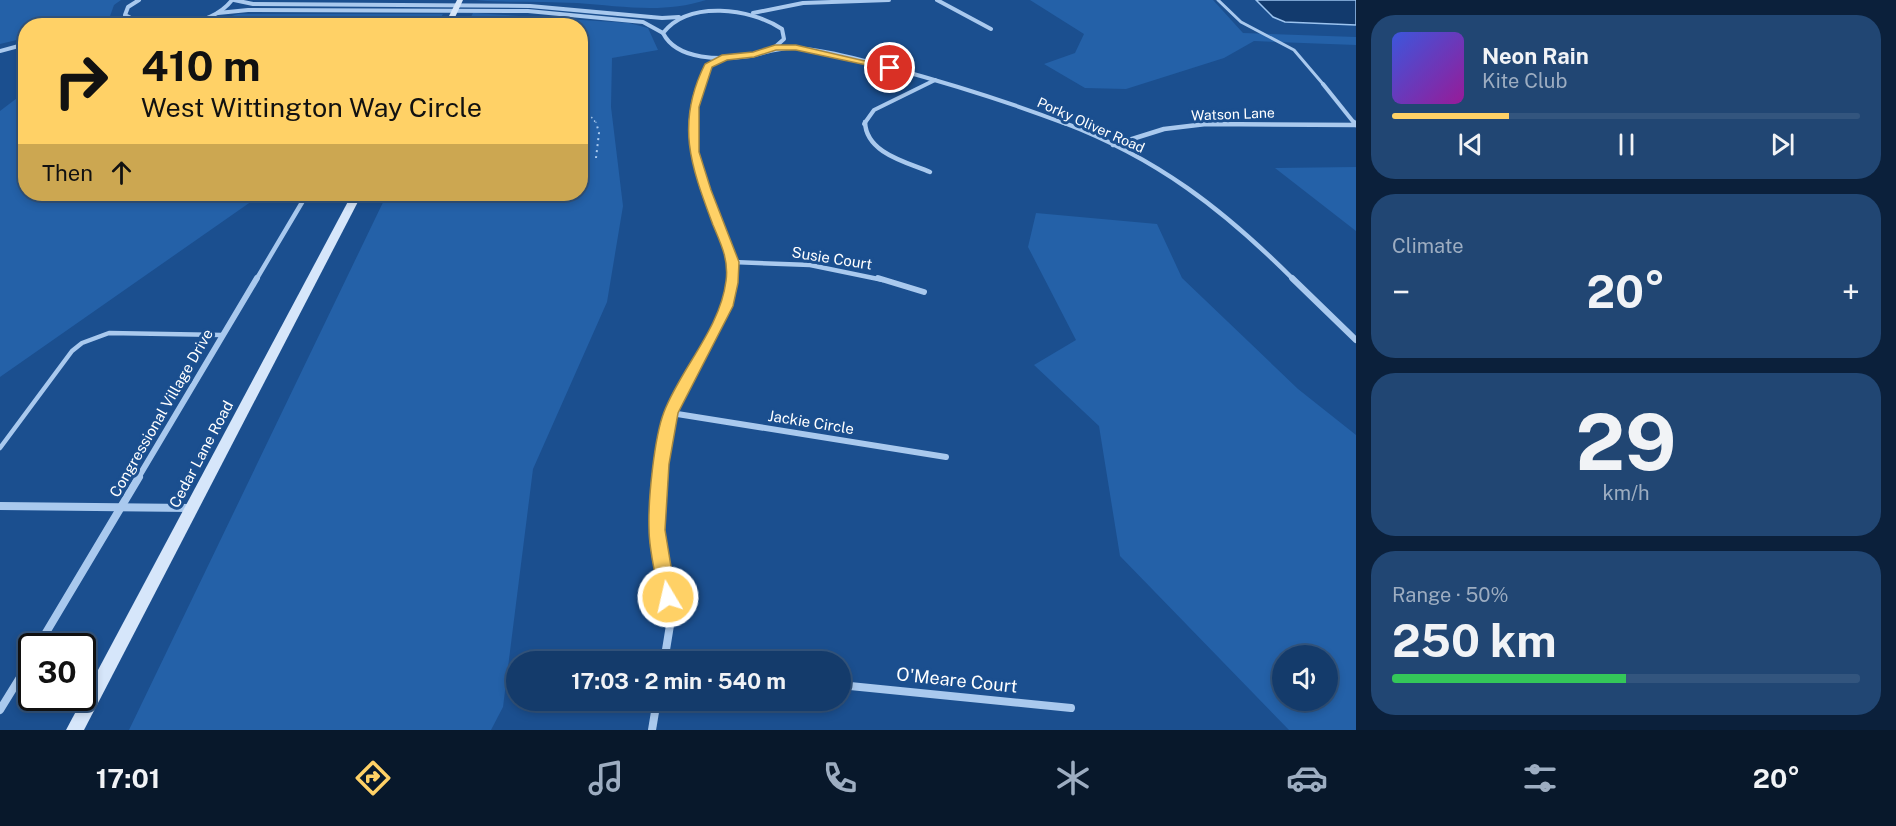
<!DOCTYPE html>
<meta charset="utf-8">
<style>
:root{--surface:#143b6b;--page:#214673;--text:#f1f3f6;--muted:#9dadc1;--line:#33557e;--accent:#ffd166}
body{margin:0;font-family:"Public Sans",sans-serif;background:var(--page);color:var(--text);height:100vh;display:flex;flex-direction:column;font-size:22px;white-space:nowrap}
*{box-sizing:border-box;margin:0}
p{font-size:20px;color:var(--muted)}
.icon{flex:none;width:33px;height:33px;fill:none;stroke:currentColor;stroke-width:2;stroke-linecap:round;stroke-linejoin:round}
.map{position:relative;flex:1;overflow:hidden}
.side{display:flex;flex-direction:column;gap:15px;padding:15px;background:#0b203b;width:540px}
.side>*{flex:none}
.hud{position:absolute;left:18px;top:18px;width:570px;height:183px;border-radius:24px;box-shadow:0 3px 9px #0003,0 0 0 2px var(--line);background:#ffd166;color:#111;overflow:hidden}
.fabs{position:absolute;left:1272px;top:645px;display:grid;gap:12px}
.fabs a{display:grid;place-items:center;width:66px;height:66px;border-radius:50%;background:var(--surface);box-shadow:0 3px 9px #0003,0 0 0 2px var(--line);font-size:30px}
.speed{position:absolute;left:18px;top:633px;display:flex;gap:12px;font-size:30px;font-weight:700;text-align:center}
.speed>*{display:grid;place-content:center;width:78px;height:78px;border-radius:50%;background:var(--surface);box-shadow:0 3px 9px #0003,0 0 0 2px var(--line);line-height:1}
.speed .limit{border:3px solid #111;border-radius:9px;background:#fff;color:#111}
.pin{position:absolute;display:grid;place-items:center;width:51px;height:51px;color:#fff;margin:-26px;border:3px solid #fff;border-radius:50%;box-shadow:0 2px 6px #0007}
.me{position:absolute;width:66px;margin:-33px;rotate:351deg;stroke-linejoin:round;filter:drop-shadow(0 0 4px #0008)}
.turn{display:flex;align-items:center;gap:21px;height:126px;padding:0 24px;font-size:27px}
.turn .icon{width:78px;height:78px;stroke-width:2.5}
.turn b{display:block;font-size:42px;line-height:51px}
.then{display:flex;align-items:center;height:57px;padding:0 24px;background:#0003;gap:12px;font-size:22px}
.big{font-size:45px;font-weight:700;line-height:1.1}
.side .tile{flex:1;display:flex;flex-direction:column;justify-content:center;gap:9px;min-width:0;padding:0 21px;border-radius:24px;background:var(--page)}
.side .dial{align-items:center;gap:0}
.dial b{font-size:78px;line-height:1}
.song{display:flex;align-items:center;gap:18px}
.cover{width:72px;height:72px;border-radius:9px;background:linear-gradient(135deg,hsl(230 70% 55%),hsl(300 70% 35%))}
.played{height:6px;border-radius:3px;background:linear-gradient(90deg,var(--accent) 25%,var(--line) 25%)}
.keys{display:flex;justify-content:space-around;direction:ltr}
.heat{display:flex;justify-content:space-between;align-items:center;font-size:33px;direction:ltr}
.charge{height:9px;border-radius:4px;background:linear-gradient(90deg,#34c759 50%,var(--line) 0)}
.trip{position:absolute;left:506px;top:651px;width:345px;height:60px;border-radius:30px;background:var(--surface);box-shadow:0 3px 9px #0003,0 0 0 2px var(--line);font-weight:700;line-height:60px;text-align:center}
.tab-bar{display:flex;height:96px;justify-content:space-around;align-items:center;background:#08182b;color:var(--muted)}
.tab-bar .icon{width:42px;height:42px}
.tab-bar .on{color:var(--accent)}
.tab-bar b{font-size:27px;color:var(--text)}
main{display:flex;flex:1;min-height:0}
.map>svg:first-child{display:block}
.green{fill:#2461a8;fill-rule:evenodd}
.water{fill:#123a6d;stroke:#9cc4f0;stroke-width:1.5}
.lines{fill:none;stroke-linecap:round;stroke-linejoin:round}
.path-far1{stroke:#a9c9ee;stroke-width:1.5;stroke-dasharray:1.5 3;stroke-linecap:butt}
.path{stroke:#a9c9ee;stroke-width:2;stroke-dasharray:2 4;stroke-linecap:butt}
.lane-far1{stroke:#a9c9ee;stroke-width:3}
.lane{stroke:#a9c9ee;stroke-width:4.5}
.street-far3{stroke:#a9c9ee;stroke-width:4}
.street-far2{stroke:#a9c9ee;stroke-width:4.5}
.street-far1{stroke:#a9c9ee;stroke-width:6}
.street{stroke:#a9c9ee;stroke-width:8}
.secondary{fill:#d6e6fa;fill-rule:evenodd}
.route{fill:#ffd166;stroke:#a68842;stroke-width:1.5}
.labels{text-anchor:middle;dominant-baseline:central;stroke-width:6;stroke-linejoin:round;paint-order:stroke}
.far-street-label{font-size:14px;fill:#fff;stroke:#1b4f8f}
.street-label{font-size:15px;fill:#fff;stroke:#1b4f8f}
.near-street-label{font-size:18px;fill:#fff;stroke:#1b4f8f}
</style>
<main>
<div class="map">
<svg width="1356" height="730" viewBox="0 0 1356 730">
<rect width="100%" height="100%" fill="#1b4f8f"/>
<g class="green">
<path d="M0 0H121L114 5 109 19 82 25 26 26 25 38 0 44Z"/>
<path d="M475 0H706C663 14 621 6 577 3 543 1 508 3 475 0Z"/>
<path d="M1030 0H1213L1243 33 1356 37V45L1254 41 1224 58 1126 89 1085 88 1044 64 1075 53 1084 34Z"/>
<path d="M473 13 629 23 648 28 658 50 612 58 611 107 623 206 607 302 533 469 503 707 491 730H129L387 194H580V26L467 25Z"/>
<path d="M238 14H443L436 25 199 26Z"/>
<path d="M25 82 26 194H262L0 377V111L21 95Z"/>
<path d="M1356 167V231L1275 168Z"/>
<path d="M1036 213 1157 224 1182 278 1298 389 1356 435V730H1289L1120 556 1099 426 1034 365 1076 340 1028 247ZM1282 656H1328V700H1282Z"/>
</g>
<path class="water" d="M1256 0H1356V25L1285 22 1273 17Z"/>
<g class="lines">
<g class="path-far1">
<path d="M580 58 582 68 580 72"/>
<path d="M580 103 597 124"/>
</g>
<path class="path" d="M596 158 599 133 596 122"/>
<g class="lane-far1">
<path d="M1218 0 1241 22 1294 50 1323 84"/>
<path d="M338 22V26"/>
<path d="M300 26 301 22"/>
</g>
<path class="lane" d="M0 448 72 351 82 343 109 333 222 335"/>
<g class="street-far3">
<path d="M139 0 128 7 125 15C154 32 211 28 232 0"/>
<path d="M234 0 253 4 530 6 662 18 679 17"/>
<path d="M937 0 991 29"/>
<path d="M218 13 248 10 528 11 643 22 663 33"/>
<path d="M753 13 803 3 889 0"/>
<path d="M105 26 130 20"/>
<path d="M775 47 784 39 782 29C750 8 689 0 663 33 677 61 722 60 750 56 765 53 779 47 794 48 828 50 860 60 892 68 951 84 1009 102 1066 124"/>
<path d="M0 51 26 44"/>
<path d="M1323 84 1355 124"/>
<path d="M694 124V107L708 65 722 59"/>
<path d="M864 124 874 110 935 80"/>
</g>
<g class="street-far2">
<path d="M694 122V152L733 262 732 280"/>
<path d="M865 122C866 153 906 162 930 172"/>
<path d="M1062 122C1157 158 1223 209 1294 280"/>
<path d="M1354 122 1356 125"/>
<path d="M1113 145 1164 129 1206 124 1356 125"/>
<path d="M733 262 810 265 883 280"/>
<path d="M256 280 307 194"/>
</g>
<g class="street-far1">
<path d="M878 278 924 292"/>
<path d="M1292 278 1356 340"/>
<path d="M671 413 946 457"/>
<path d="M138 478 257 278"/>
<path d="M661 478 671 413 727 306 732 278"/>
</g>
<g class="street">
<path d="M661 477 657 530 671 619 664 662"/>
<path d="M0 506 190 508"/>
<path d="M38 646 139 477"/>
<path d="M840 685 1071 708"/>
<path d="M0 710 32 658"/>
<path d="M652 730 657 700"/>
</g>
<g class="secondary">
<path d="M457 0H463L451 26H444Z"/>
<path d="M352 194H362L84 730H66Z"/>
</g>
</g>
<path class="route" d="M775 45H796L895 68 890 70 796 50H776L754 57 727 60 712 67 699 107V152L711 190 739 262 738 283 733 306 678 413 669 464 665 530 676 597 674 602 668 604 661 602 659 597C656 575 649 551 649 529 648 501 654 438 664 412 681 368 720 329 726 281 729 260 721 244 713 225 691 166 675 124 705 64L722 55 753 52Z"/>
<g class="labels">
<g class="far-street-label">
<text transform="translate(1233 114) rotate(-2)">Watson Lane</text>
<text transform="translate(1091 125) rotate(24)">Porky Oliver Road</text>
</g>
<g class="street-label">
<text transform="translate(832 258) rotate(9)">Susie Court</text>
<text transform="translate(161 413) rotate(-60)">Congressional Village Drive</text>
<text transform="translate(811 422) rotate(9)">Jackie Circle</text>
<text transform="translate(201 454) rotate(-62)">Cedar Lane Road</text>
</g>
<g class="near-street-label">
<text transform="translate(957 680) rotate(6)">O'Meare Court</text>
</g>
</g>
</svg>
<div class="fabs">
<a><svg class="icon" aria-label="sound" viewBox="0 0 24 24"><path d="M4 9h4l5-4v14l-5-4H4zM17 9q2 3 0 6"/></svg></a>
</div>
<div class="speed"><div class="limit">30</div></div>
<div class="pin" style="left:890px;top:68px;background:#d93025"><svg class="icon" aria-label="arrive" viewBox="0 0 24 24"><path d="M6 21V4h12l-3 4 3 4H6"/></svg></div>
<svg class="me" style="left:668px;top:597px" viewBox="-20 -20 40 40"><circle r="17" fill="#ffd166" stroke="#fff" stroke-width="3"/><path d="M0-11L8 9 0 5-8 9z" fill="#fff"/></svg>
<div class="trip">17:03 · 2 min · 540 m</div>
<div class="hud">
<div class="turn"><svg class="icon" aria-label="right" viewBox="0 0 24 24"><path d="M7 20v-9h11M14 6l5 5-5 5"/></svg><div><b>410 m</b>West Wittington Way Circle</div></div>
<div class="then">Then<svg class="icon" aria-label="ahead" viewBox="0 0 24 24"><path d="M12 20V5M6 11l6-6 6 6"/></svg></div>
</div>
</div>
<section class="side">
<div class="tile">
<div class="song"><i class="cover"></i><div><b>Neon Rain</b><p>Kite Club</p></div></div>
<div class="played"></div>
<div class="keys"><svg class="icon" aria-label="previous" viewBox="0 0 24 24"><path d="M18 5L8 12l10 7zM5 5v14"/></svg><svg class="icon" aria-label="pause" viewBox="0 0 24 24"><path d="M8 5v14M16 5v14"/></svg><svg class="icon" aria-label="next" viewBox="0 0 24 24"><path d="M6 5l10 7-10 7zM19 5v14"/></svg></div>
</div>
<div class="tile"><p>Climate</p>
<div class="heat"><a>−</a><b class="big">20°</b><a>+</a></div>
</div>
<div class="tile dial"><b>29</b><p>km/h</p></div>
<div class="tile"><p>Range · 50%</p><b class="big">250 km</b><div class="charge"></div></div>
</section>
</main>
<nav class="tab-bar">
<b>17:01</b>
<svg class="icon on" aria-label="directions" viewBox="0 0 24 24"><path d="M12 3l9 9-9 9-9-9zM9 14v-3h6M13 9l2 2-2 2"/></svg>
<svg class="icon" aria-label="music" viewBox="0 0 24 24"><path d="M9 18V5l10-2v13"/><circle cx="6" cy="18" r="3"/><circle cx="16" cy="16" r="3"/></svg>
<svg class="icon" aria-label="phone" viewBox="0 0 24 24"><path d="M5 4h4l2 5-3 2q2 4 5 5l2-3 5 2v4C11 20 4 13 5 4z"/></svg>
<svg class="icon" aria-label="climate" viewBox="0 0 24 24"><path d="M12 3v18M4 7l16 10M4 17L20 7"/></svg>
<svg class="icon" aria-label="car" viewBox="0 0 24 24"><path d="M5 17H2v-5l4-1 3-4h7l3 4 3 1v5h-3M9 17h6M6 11h13"/><circle cx="7" cy="17" r="2"/><circle cx="17" cy="17" r="2"/></svg>
<svg class="icon" aria-label="filters" viewBox="0 0 24 24"><path d="M4 7h16M4 17h16"/><circle cx="9" cy="7" r="2"/><circle cx="15" cy="17" r="2"/></svg>
<b>20°</b>
</nav>
